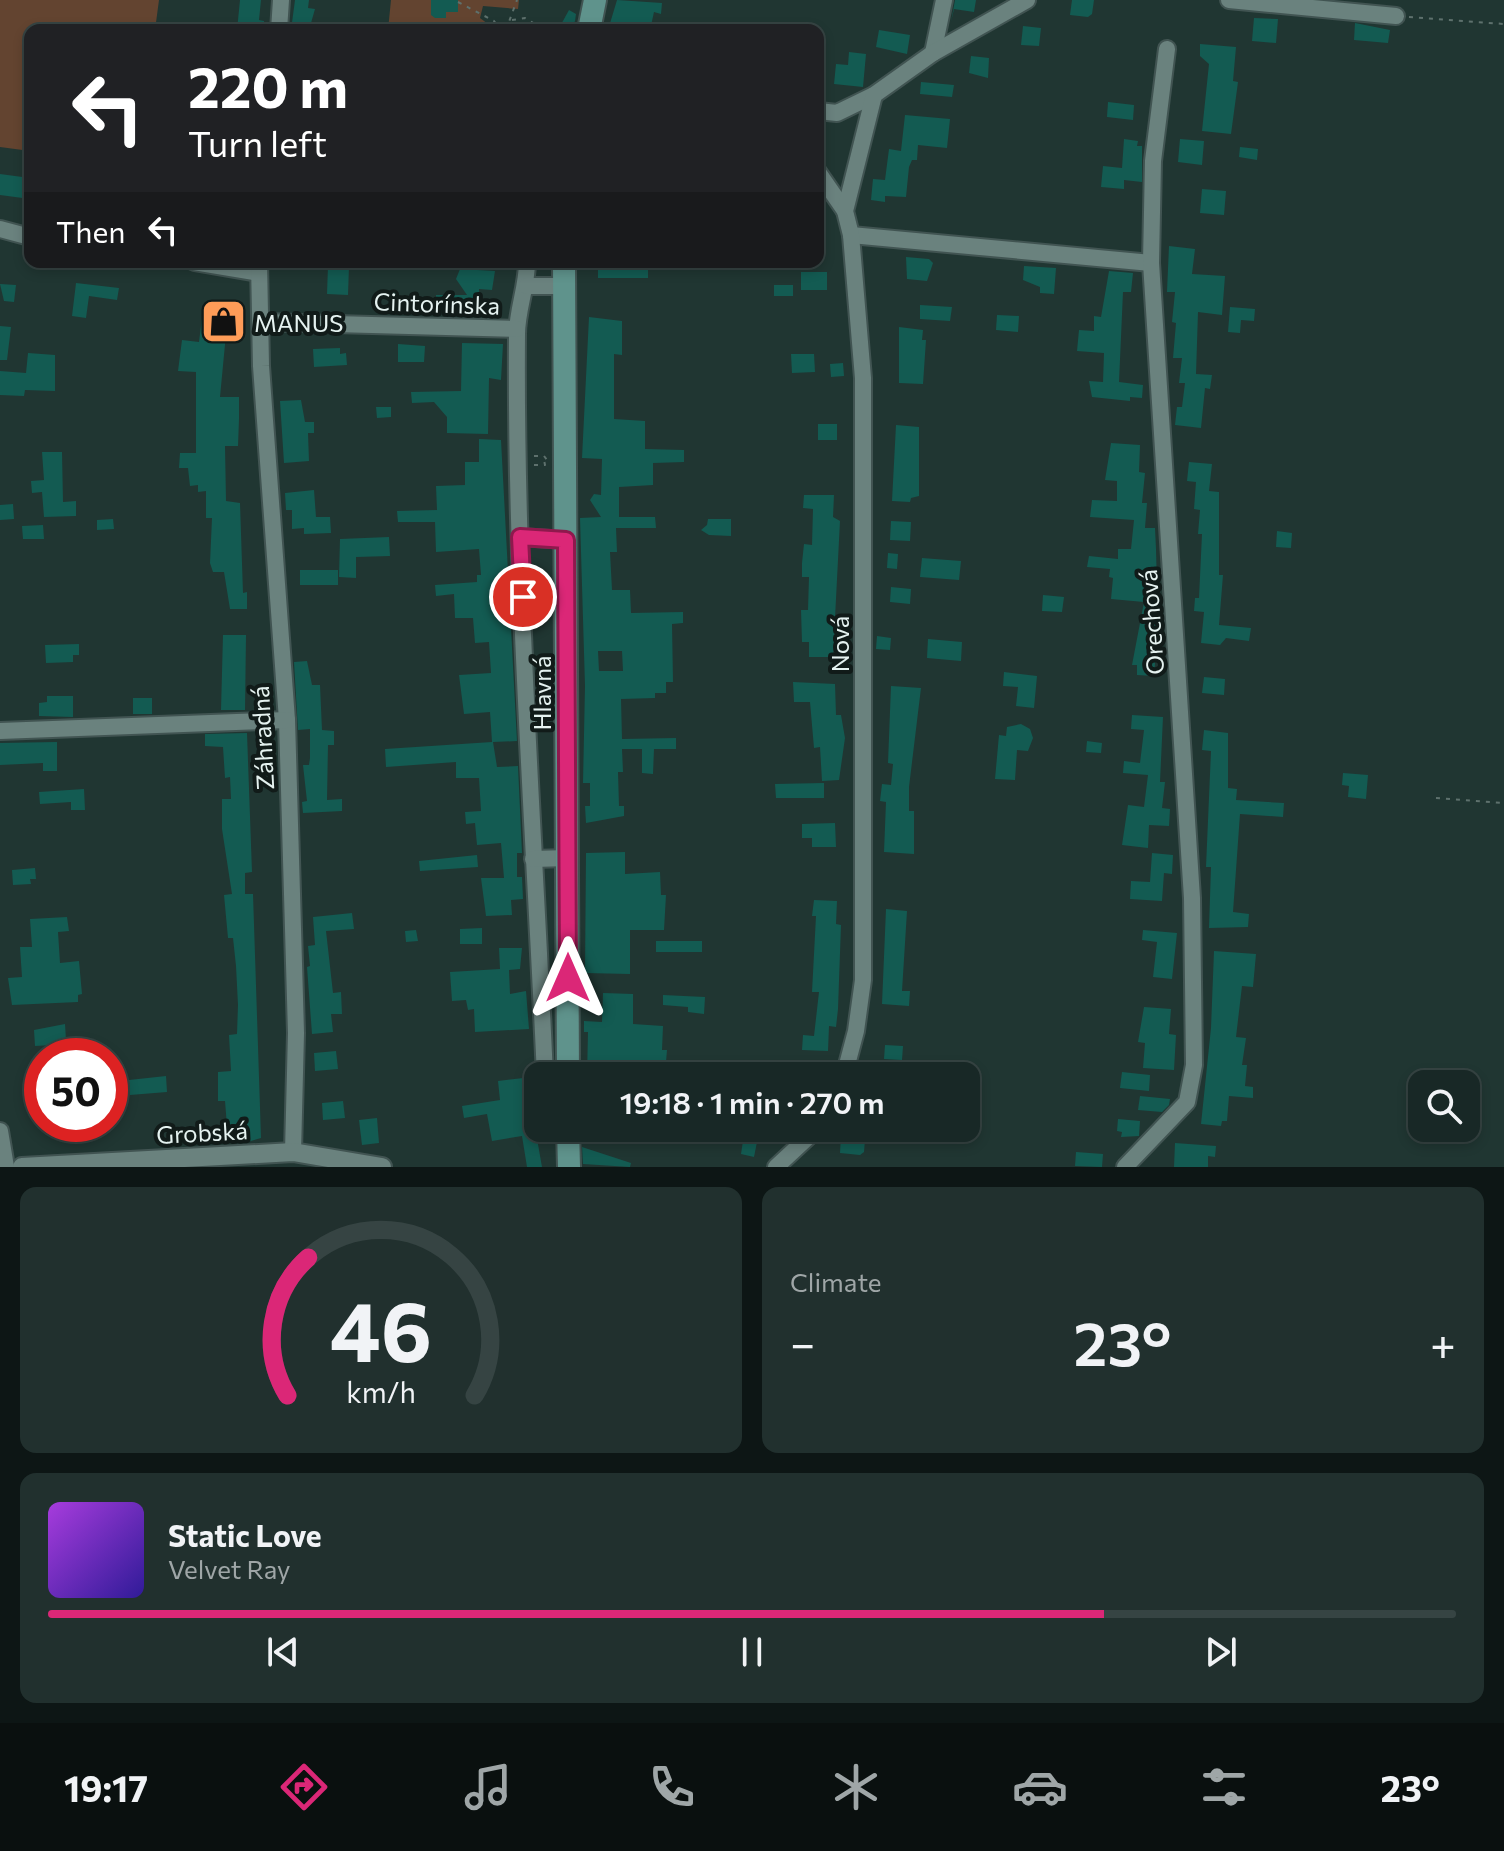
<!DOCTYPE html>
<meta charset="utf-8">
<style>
:root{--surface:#182826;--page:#21302e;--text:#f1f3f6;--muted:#9fa6a7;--line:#364443;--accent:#db2777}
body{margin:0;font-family:Commissioner,sans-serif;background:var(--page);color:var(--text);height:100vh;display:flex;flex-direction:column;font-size:30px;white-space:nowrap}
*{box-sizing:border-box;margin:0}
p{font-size:26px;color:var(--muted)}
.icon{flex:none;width:44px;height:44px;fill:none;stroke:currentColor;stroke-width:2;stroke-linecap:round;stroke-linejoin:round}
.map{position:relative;height:1167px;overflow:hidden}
.side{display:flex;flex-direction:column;gap:20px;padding:20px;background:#0d1615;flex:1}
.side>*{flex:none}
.banner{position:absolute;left:24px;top:24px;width:800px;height:244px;border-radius:16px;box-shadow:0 4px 12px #0003,0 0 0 2px var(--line);background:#202124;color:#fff;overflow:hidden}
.buttons{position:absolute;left:1408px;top:1070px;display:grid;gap:16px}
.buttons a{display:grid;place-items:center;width:72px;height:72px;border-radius:16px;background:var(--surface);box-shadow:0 4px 12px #0003,0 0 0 2px var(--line);font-size:40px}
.speed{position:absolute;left:24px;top:1038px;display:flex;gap:16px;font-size:40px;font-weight:700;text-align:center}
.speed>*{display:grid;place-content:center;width:104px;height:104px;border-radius:50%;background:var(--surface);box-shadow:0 4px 12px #0003,0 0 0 2px var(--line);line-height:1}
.speed .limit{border:12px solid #d22;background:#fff;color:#111}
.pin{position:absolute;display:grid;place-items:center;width:68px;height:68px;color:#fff;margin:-34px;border:4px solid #fff;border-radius:50%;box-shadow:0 2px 8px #0007}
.me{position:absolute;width:88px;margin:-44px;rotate:0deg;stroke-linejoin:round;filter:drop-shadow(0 0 6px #0008)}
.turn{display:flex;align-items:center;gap:28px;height:168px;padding:0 32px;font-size:36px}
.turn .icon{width:104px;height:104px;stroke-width:2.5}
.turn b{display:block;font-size:56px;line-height:68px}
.then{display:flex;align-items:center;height:76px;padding:0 32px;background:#0003;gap:16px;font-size:30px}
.big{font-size:60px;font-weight:600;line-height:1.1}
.side .widget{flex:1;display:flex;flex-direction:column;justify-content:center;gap:12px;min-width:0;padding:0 28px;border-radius:16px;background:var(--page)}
.side .dial{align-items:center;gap:0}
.dial svg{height:208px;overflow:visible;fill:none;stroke:var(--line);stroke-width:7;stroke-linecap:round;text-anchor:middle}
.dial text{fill:var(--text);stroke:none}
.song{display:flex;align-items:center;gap:24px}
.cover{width:96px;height:96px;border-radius:12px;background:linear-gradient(135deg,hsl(280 70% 55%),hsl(250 70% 35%))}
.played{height:8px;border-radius:4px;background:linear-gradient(90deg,var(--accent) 75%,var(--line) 75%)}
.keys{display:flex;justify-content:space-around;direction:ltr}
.heat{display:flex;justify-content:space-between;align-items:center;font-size:44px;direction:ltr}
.side .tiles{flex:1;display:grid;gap:20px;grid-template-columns:1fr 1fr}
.widget:last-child{grid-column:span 2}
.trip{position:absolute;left:524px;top:1062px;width:456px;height:80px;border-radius:16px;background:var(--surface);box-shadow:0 4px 12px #0003,0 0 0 2px var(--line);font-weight:600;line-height:80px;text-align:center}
.dock{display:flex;height:128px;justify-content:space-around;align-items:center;background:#0a100f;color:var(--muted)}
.dock .icon{width:56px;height:56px}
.dock .active{color:var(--accent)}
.dock b{font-size:36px;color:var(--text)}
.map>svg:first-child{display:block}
.green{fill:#634430}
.building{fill:#135b52;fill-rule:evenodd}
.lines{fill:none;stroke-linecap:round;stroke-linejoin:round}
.minor-casing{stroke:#415452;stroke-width:20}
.tertiary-casing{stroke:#415452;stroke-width:22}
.secondary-casing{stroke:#415452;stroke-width:26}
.path{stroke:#5e716d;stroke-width:2;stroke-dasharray:4 6;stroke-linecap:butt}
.minor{stroke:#6a827e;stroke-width:16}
.tertiary{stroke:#6a827e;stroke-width:18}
.secondary{stroke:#5f938c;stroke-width:22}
.route-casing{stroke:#8e194d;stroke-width:20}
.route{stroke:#db2777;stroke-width:14}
.labels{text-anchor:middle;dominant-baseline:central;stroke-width:8;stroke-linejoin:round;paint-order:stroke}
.street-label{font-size:24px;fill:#e5f2f0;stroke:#111b19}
.poi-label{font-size:24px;fill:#e5f2f0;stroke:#111b19;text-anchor:start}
</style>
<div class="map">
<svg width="1504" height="1167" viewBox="0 0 1504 1167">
<rect width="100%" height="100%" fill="#203632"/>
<g class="green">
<path d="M0 0H159L155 30H30V151L0 147Z"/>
<path d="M391 0H519L518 9 483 6 480 18 496 30H388Z"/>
</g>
<g class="building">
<path d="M240 0H261L259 20 264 21V30H237Z"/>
<path d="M295 0H309L308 8 315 9 309 30H291Z"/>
<path d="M431 0H458V12H446V18H435L431 15Z"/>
<path d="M617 0 662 3 661 14 654 12 650 30H608Z"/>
<path d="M955 0H976L974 12 954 9 951 22Z"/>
<path d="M1072 0H1094L1092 14 1088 17 1070 15Z"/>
<path d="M569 10 576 14 575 21 570 30H558Z"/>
<path d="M1254 18 1278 19 1276 43 1252 41Z"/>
<path d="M1355 23 1390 30 1388 43 1354 40Z"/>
<path d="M1023 26 1041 28 1039 46 1021 45Z"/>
<path d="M879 30 910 35 907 54 876 47Z"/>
<path d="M1200 44 1236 47 1233 81 1238 82 1231 134 1202 131 1209 64 1200 56Z"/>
<path d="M849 52 866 54 863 87 834 84 836 64 848 65Z"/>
<path d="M971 56 989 58 988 78 969 73Z"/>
<path d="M921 82 954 85 952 97 920 94Z"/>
<path d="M1108 102 1134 105 1133 120 1107 117Z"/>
<path d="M905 115 950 119 947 148 918 145 917 160H912L909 167 906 197 885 196V202L871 200 873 179 885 180 889 149 901 151Z"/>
<path d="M1124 139 1138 141 1137 146H1142V182L1124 180V189L1101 187 1103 166 1122 168Z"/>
<path d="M1180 139 1204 141 1202 165 1178 162Z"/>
<path d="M1240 147 1258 149 1257 160 1239 157Z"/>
<path d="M0 174 30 178V199L0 195Z"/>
<path d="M1202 189 1226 191 1224 215 1200 213Z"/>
<path d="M1169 246 1195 249 1192 274 1225 276 1222 315 1198 312 1196 374 1212 375 1210 389 1205 388 1201 428 1175 425 1177 407H1182L1185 383H1179L1182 358H1173L1176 323 1172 322 1175 292H1167Z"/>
<path d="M906 257 929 259 933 263 927 281 907 279Z"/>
<path d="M328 266H349L348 295 327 294Z"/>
<path d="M1024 266 1056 268 1054 294 1040 293V287L1023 280Z"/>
<path d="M598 267 648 268V278H598Z"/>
<path d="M460 269 495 271 492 290 479 289 480 316 466 315V308H436V295H467L456 279Z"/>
<path d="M1109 271 1133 273 1131 292H1123L1119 382 1143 385 1142 398 1130 397V401L1092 397 1089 381 1103 382 1104 353 1077 351 1079 330 1094 331V316L1101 317Z"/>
<rect x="801" y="272" width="26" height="18"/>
<path d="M76 283 119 288 117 300 89 296 86 318 72 316Z"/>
<path d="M0 284 16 285 14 302 4 301Z"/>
<rect x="774" y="285" width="19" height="11"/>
<path d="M920 305 952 307 950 321 920 319Z"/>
<path d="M1230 307 1255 309 1254 321 1241 320 1240 333 1228 332Z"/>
<path d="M203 310 228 313 220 397H239V419L238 446H225L226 501 240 503 243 593 247 592V609H230L224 572H213L210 563 212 518H206V491L198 492V485L190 486 188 468H179L180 453H196V372L178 371 182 340 199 342Z"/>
<path d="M997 315 1019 316 1018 332 996 330Z"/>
<path d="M589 317 622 321V355L614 354V419L645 421V449L684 450V462L653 463V485L619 487V517H655L656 528H616L617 552H610L612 590H630L631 613 683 612V623L672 624 673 682H666V693H655V698L621 699 622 739 676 738V749H654L653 774 642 773V749H622L623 772H618L619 806H624V816L586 823 585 806H590V783H583L585 686 580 518 601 517 590 500 594 494 601 495 602 459 582 458ZM598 651H622L623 671H599Z"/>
<path d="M0 326 11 327 7 360H0Z"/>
<path d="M899 327 923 330 922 340H926L923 384 899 383Z"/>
<path d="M462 343 503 344 501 380 489 378 488 434 447 433V417L434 402 412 403 411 392 461 391Z"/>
<path d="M398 344 425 346 424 362H398Z"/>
<path d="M340 348V354L346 353 347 365 314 367 313 349Z"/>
<path d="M28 353 55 355V391L25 390 24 396 0 395V371L26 373Z"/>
<path d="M791 354H814L815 372 792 373Z"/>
<path d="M843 363 844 376 831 377 830 364Z"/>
<path d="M301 400 305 422H314V433H308L309 461 284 463 280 401Z"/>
<path d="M376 407H391V417L377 418Z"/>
<rect x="818" y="424" width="19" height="16"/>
<path d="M896 425 919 427V496L911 498 910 502 892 501Z"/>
<path d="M479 439 501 440 517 741 493 742 497 767 518 766 522 853H517V877H522L523 899 511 900 512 915 486 916 481 878H504L501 843 477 845 475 823 466 824 465 812 481 811 479 778H456V762L386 767 385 749 492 742 490 712 464 714 459 675 491 673 489 642 475 643 473 618H455L454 594 436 596 435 585 477 582V575H481L479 549 436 552 435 522H398L397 511 437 510 436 486 465 485V462H479Z"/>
<path d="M1111 443 1140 445 1139 472 1145 473 1142 503H1147L1145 528H1155L1156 549 1158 626 1154 676 1137 675V665H1132L1144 602 1111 599 1113 578 1109 577 1110 569 1087 567 1089 556 1118 559V549H1131L1134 520 1090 517 1092 500 1117 501V481L1105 480Z"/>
<path d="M42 452H62L63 502 76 501V516L44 517 42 492 32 493 31 481 44 480Z"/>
<path d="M1189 462 1212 464 1209 491 1219 492V575H1223L1219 625 1251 628 1249 641 1226 638 1220 645 1201 643 1204 612 1194 611 1195 598H1199L1202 534H1198L1200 510 1194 509 1196 482 1187 481Z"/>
<path d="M314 490 316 517H330L331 533 304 534V528L292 529V510H286L285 493Z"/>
<path d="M804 495H834L833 517 840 521 833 657H809V642H802L801 610H808L809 577H802V563L804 544 812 545 813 509 803 508Z"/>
<path d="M13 504 14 519 0 520V505Z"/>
<path d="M113 519 114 529 97 530V520Z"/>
<path d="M708 519H731V536L709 535 701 530 707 525Z"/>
<path d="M891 521 911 522 910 541 890 540Z"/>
<path d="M43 525 44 539H23L22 526Z"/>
<path d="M1277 531 1292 533 1291 548 1276 547Z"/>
<path d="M389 537 390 556 356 557V578L339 577 340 539Z"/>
<path d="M888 553 898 554 897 569 887 568Z"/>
<path d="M922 558 961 561 959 580 920 577Z"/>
<rect x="300" y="570" width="38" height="15"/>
<path d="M891 587 911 589 910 604 890 602Z"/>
<path d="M1043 595 1064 597 1062 612 1042 611Z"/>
<path d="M223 635H246L245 710H221Z"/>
<path d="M877 636 891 638 890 650 876 649Z"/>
<path d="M928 639 962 642 961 661 927 658Z"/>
<path d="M79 644V655H73V662L46 663 45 645Z"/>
<path d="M307 661 312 685H320L322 730 334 731V745H328L327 800 342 799V811L303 813 302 802 307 801 303 765H309L310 758V729L298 730 294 662Z"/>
<path d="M1004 672 1037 676 1034 708 1016 706 1018 687 1003 686Z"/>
<path d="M1204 677 1225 679 1224 695 1202 693Z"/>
<path d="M793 682 835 684 836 715H841L845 738 839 780 822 781 820 747 814 748 810 702H794Z"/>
<path d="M891 686 921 688 909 787V811H914V854L884 852 886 802 880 801 882 784 891 785 893 764 888 763Z"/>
<path d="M47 696H73V717L39 716V703L47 702Z"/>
<rect x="133" y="698" width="19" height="16"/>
<path d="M1132 715 1163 717 1160 782H1165L1162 808 1170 809 1169 826 1149 825 1148 848 1122 845 1128 805 1144 807 1148 775 1123 773 1124 761 1140 763 1144 730 1131 729Z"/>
<path d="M1021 724 1030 729 1033 738 1028 751 1017 750 1015 780 995 779 999 735 1006 736 1007 727Z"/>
<path d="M1204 730 1228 733V788L1237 789 1236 800 1284 803 1283 817 1240 814 1233 912 1249 914 1248 927 1209 928 1211 867H1206L1211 751 1202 750Z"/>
<path d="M247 733 252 872 245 873V894H253L261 1138 244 1143 240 1126H227L225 1101H218V1072L231 1071 229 1035 237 1034 238 1005 236 966 233 938H228L224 895 232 894 222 829V799H231L230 777 225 778 223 747 205 746V734Z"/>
<path d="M1087 741 1102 743 1101 753 1086 752Z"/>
<path d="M57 742V771H43V763L0 765V743Z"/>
<path d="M1343 773 1368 775 1366 799 1348 797 1349 786 1342 785Z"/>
<path d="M824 783V798H776L775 784Z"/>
<path d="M84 789 85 810H71V802L40 804 39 792Z"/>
<path d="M835 823 836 847H812V838H802V824Z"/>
<path d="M625 852V874L660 872 661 895H666L664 930H630V974L585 973 586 853Z"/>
<path d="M1152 853 1173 855 1172 874 1164 873 1162 901 1130 899 1131 881 1150 882Z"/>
<path d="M477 855 478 867 420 871 419 861Z"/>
<path d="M35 868 36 879H30L31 884 13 885 12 870Z"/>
<path d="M814 900 837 901 836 924 841 925 838 1009 836 1027 829 1026 828 1051 802 1050 803 1035 814 1036 819 992H812L816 916H812Z"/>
<path d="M886 909 907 911 902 991H910L909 1006 882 1004Z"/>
<path d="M352 913 354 929 326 931 333 993 341 992 342 1014H331L333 1032 312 1034 307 967 310 966 308 946 315 945 313 917Z"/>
<path d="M67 917 69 931 58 932 60 963 79 961 82 994 78 995V1002L12 1005 8 978 22 977 20 947H32L30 919Z"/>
<path d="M482 928V944H460V929Z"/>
<path d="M416 930 418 941 406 942 405 931Z"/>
<path d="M1143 930 1177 933 1172 979 1153 977 1157 942 1142 940Z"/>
<rect x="656" y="941" width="46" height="11"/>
<path d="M499 948H522L520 969 509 970 510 994 526 991 529 1029 475 1032 474 1009 468 1010 466 1000 452 1001 450 972 500 969Z"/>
<path d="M1214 951 1256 954 1253 987 1242 986 1236 1037 1246 1038 1242 1065H1247L1245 1086 1253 1087V1098L1229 1096 1227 1121H1222L1221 1126 1201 1124 1211 1028Z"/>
<path d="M603 993 633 994V1024L663 1026 662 1050H667L666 1062 658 1061V1076H587L588 1032H584V1021L602 1022Z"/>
<path d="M663 995 705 997 704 1014 688 1012V1007L663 1005Z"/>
<path d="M1144 1007 1171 1009 1169 1034 1176 1035 1174 1070 1143 1068 1145 1043 1138 1042Z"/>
<path d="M65 1024 67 1056H54L53 1045 35 1046 34 1030Z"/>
<path d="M885 1045 903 1046 902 1060 884 1059Z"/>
<path d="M336 1051 338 1069 315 1071 314 1053Z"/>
<path d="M1122 1072 1150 1075 1149 1091 1120 1088Z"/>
<path d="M166 1076 167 1092 130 1095 129 1080Z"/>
<path d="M532 1077 536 1116H533L542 1167H527L522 1136 492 1141 487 1114 464 1118 462 1106 500 1100 498 1081Z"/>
<path d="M1140 1096 1170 1099 1169 1105 1162 1112 1138 1110Z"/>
<path d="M343 1101 345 1118 323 1120 322 1103Z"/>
<path d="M377 1118 379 1143 362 1145 359 1120Z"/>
<path d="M1118 1119 1140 1121 1139 1136 1121 1137 1122 1132 1117 1131Z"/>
<path d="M586 1128H622L632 1130 630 1141 585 1133Z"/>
<path d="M684 1128H699L697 1140 682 1137Z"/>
<path d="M850 1128H866L864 1152 860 1155 840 1153 841 1135H849Z"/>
<path d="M744 1134 758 1137 754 1157 741 1154Z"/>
<path d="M1175 1143 1216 1146 1215 1157 1208 1156V1167H1174Z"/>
<path d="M582 1147 631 1163 630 1167 583 1164Z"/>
<path d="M1076 1152 1103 1154 1102 1167 1075 1166Z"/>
</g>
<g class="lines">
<defs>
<g id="minor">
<path d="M1229 0 1396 16"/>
<path d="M279 30 281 0"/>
<path d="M933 53 944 0"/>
<path d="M818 111 837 113 874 95 933 53 1027 0"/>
<path d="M818 172 845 211"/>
<path d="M0 229 30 237"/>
<path d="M851 235 1151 263"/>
<path d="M194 262 259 273"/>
<path d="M259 262 261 366 287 720 296 1033 293 1152"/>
<path d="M527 262C527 287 517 310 517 334 515 581 534 829 545 1076"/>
<path d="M527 286H565"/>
<path d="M261 322 517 329"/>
<path d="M520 537 566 540"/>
<path d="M0 731 287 720"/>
<path d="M533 859 568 858"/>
<path d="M844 1076 856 1031 863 980V378L851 235 845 211 874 95"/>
<path d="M0 1131 6 1167"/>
<path d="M776 1167 818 1128"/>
<path d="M1125 1167 1187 1102 1194 1065 1192 898 1151 263 1153 161 1167 49"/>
</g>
<path id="tertiary" d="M22 1167 293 1152 382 1167"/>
<g id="secondary">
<path d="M589 30 595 0"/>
<path d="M564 262 568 1076"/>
<path d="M568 1128 569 1167"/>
</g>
</defs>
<use href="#minor" class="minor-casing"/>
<use href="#tertiary" class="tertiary-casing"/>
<use href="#secondary" class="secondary-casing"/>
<g class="path">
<path d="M458 2 494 21 501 30"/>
<path d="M1409 17 1504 24"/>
<path d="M512 20 525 18 545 30"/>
<path d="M506 30 517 0"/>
<path d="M534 456H544L547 460"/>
<path d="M534 465H545L544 460"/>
<path d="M1436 798 1504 803"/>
</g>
<use href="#minor" class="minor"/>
<use href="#tertiary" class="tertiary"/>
<use href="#secondary" class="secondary"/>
</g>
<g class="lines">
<defs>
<path id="route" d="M523 597 520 537 566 540 568 978"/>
</defs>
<use href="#route" class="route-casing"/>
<use href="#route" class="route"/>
</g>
<defs>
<symbol id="shop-square" viewBox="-11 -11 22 22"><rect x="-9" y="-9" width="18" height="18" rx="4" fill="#fe9c58" stroke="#111b19"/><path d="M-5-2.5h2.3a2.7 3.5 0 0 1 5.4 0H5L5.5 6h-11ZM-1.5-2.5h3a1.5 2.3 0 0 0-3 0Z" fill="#111"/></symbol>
</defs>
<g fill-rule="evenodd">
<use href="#shop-square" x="198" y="296" width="51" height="51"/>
</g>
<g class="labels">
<g class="street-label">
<text transform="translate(437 303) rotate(2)">Cintorínska</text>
<text transform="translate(1151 622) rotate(-94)">Orechová</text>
<text transform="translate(839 644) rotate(-90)">Nová</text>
<text transform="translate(541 693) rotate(-90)">Hlavná</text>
<text transform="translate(262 738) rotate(-93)">Záhradná</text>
<text transform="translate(202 1132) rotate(-3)">Grobská</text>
</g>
<g class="poi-label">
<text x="254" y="322">MANUS</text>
</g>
</g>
</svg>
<div class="buttons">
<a><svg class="icon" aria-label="search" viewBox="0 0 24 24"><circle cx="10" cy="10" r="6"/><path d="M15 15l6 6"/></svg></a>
</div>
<div class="speed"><div class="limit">50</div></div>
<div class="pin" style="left:523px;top:597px;background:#d93025"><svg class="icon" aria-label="arrive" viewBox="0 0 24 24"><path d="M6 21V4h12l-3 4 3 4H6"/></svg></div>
<svg class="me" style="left:568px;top:978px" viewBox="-20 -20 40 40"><path d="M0-17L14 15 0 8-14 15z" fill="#db2777" stroke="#fff" stroke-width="4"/></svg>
<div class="trip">19:18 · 1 min · 270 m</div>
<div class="banner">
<div class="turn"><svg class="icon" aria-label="left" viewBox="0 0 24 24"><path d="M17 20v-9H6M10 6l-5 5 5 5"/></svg><div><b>220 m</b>Turn left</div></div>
<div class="then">Then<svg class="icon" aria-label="left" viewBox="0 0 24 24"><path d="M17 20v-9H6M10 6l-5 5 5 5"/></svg></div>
</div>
</div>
<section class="side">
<div class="tiles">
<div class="widget dial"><svg viewBox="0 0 100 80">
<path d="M14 69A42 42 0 1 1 86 69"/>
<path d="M14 69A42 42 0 0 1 22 16" stroke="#db2777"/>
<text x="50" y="56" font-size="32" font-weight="700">46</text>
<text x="50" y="72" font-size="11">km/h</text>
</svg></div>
<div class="widget"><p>Climate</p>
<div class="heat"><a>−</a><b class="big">23°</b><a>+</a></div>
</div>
<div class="widget">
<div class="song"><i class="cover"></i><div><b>Static Love</b><p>Velvet Ray</p></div></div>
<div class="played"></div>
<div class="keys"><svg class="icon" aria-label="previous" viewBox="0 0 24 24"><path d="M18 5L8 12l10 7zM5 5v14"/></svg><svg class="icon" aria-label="pause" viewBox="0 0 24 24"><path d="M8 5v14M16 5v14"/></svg><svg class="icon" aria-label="next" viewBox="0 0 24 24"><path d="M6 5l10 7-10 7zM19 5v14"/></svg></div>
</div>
</div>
</section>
<nav class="dock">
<b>19:17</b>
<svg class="icon active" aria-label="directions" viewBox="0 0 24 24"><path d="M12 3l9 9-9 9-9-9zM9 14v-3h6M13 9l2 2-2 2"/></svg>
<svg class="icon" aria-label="music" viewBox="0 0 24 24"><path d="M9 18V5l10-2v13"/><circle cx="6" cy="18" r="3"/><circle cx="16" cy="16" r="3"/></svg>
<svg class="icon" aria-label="phone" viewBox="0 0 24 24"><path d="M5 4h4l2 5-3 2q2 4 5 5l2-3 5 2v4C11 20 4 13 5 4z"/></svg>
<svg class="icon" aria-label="climate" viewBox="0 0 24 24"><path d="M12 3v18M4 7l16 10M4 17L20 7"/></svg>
<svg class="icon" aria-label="car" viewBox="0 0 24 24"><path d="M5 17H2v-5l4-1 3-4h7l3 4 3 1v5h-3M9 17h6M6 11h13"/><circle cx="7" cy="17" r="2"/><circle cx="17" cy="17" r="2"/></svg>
<svg class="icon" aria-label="filters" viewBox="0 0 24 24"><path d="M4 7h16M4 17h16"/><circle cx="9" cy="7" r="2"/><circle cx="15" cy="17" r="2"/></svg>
<b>23°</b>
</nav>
